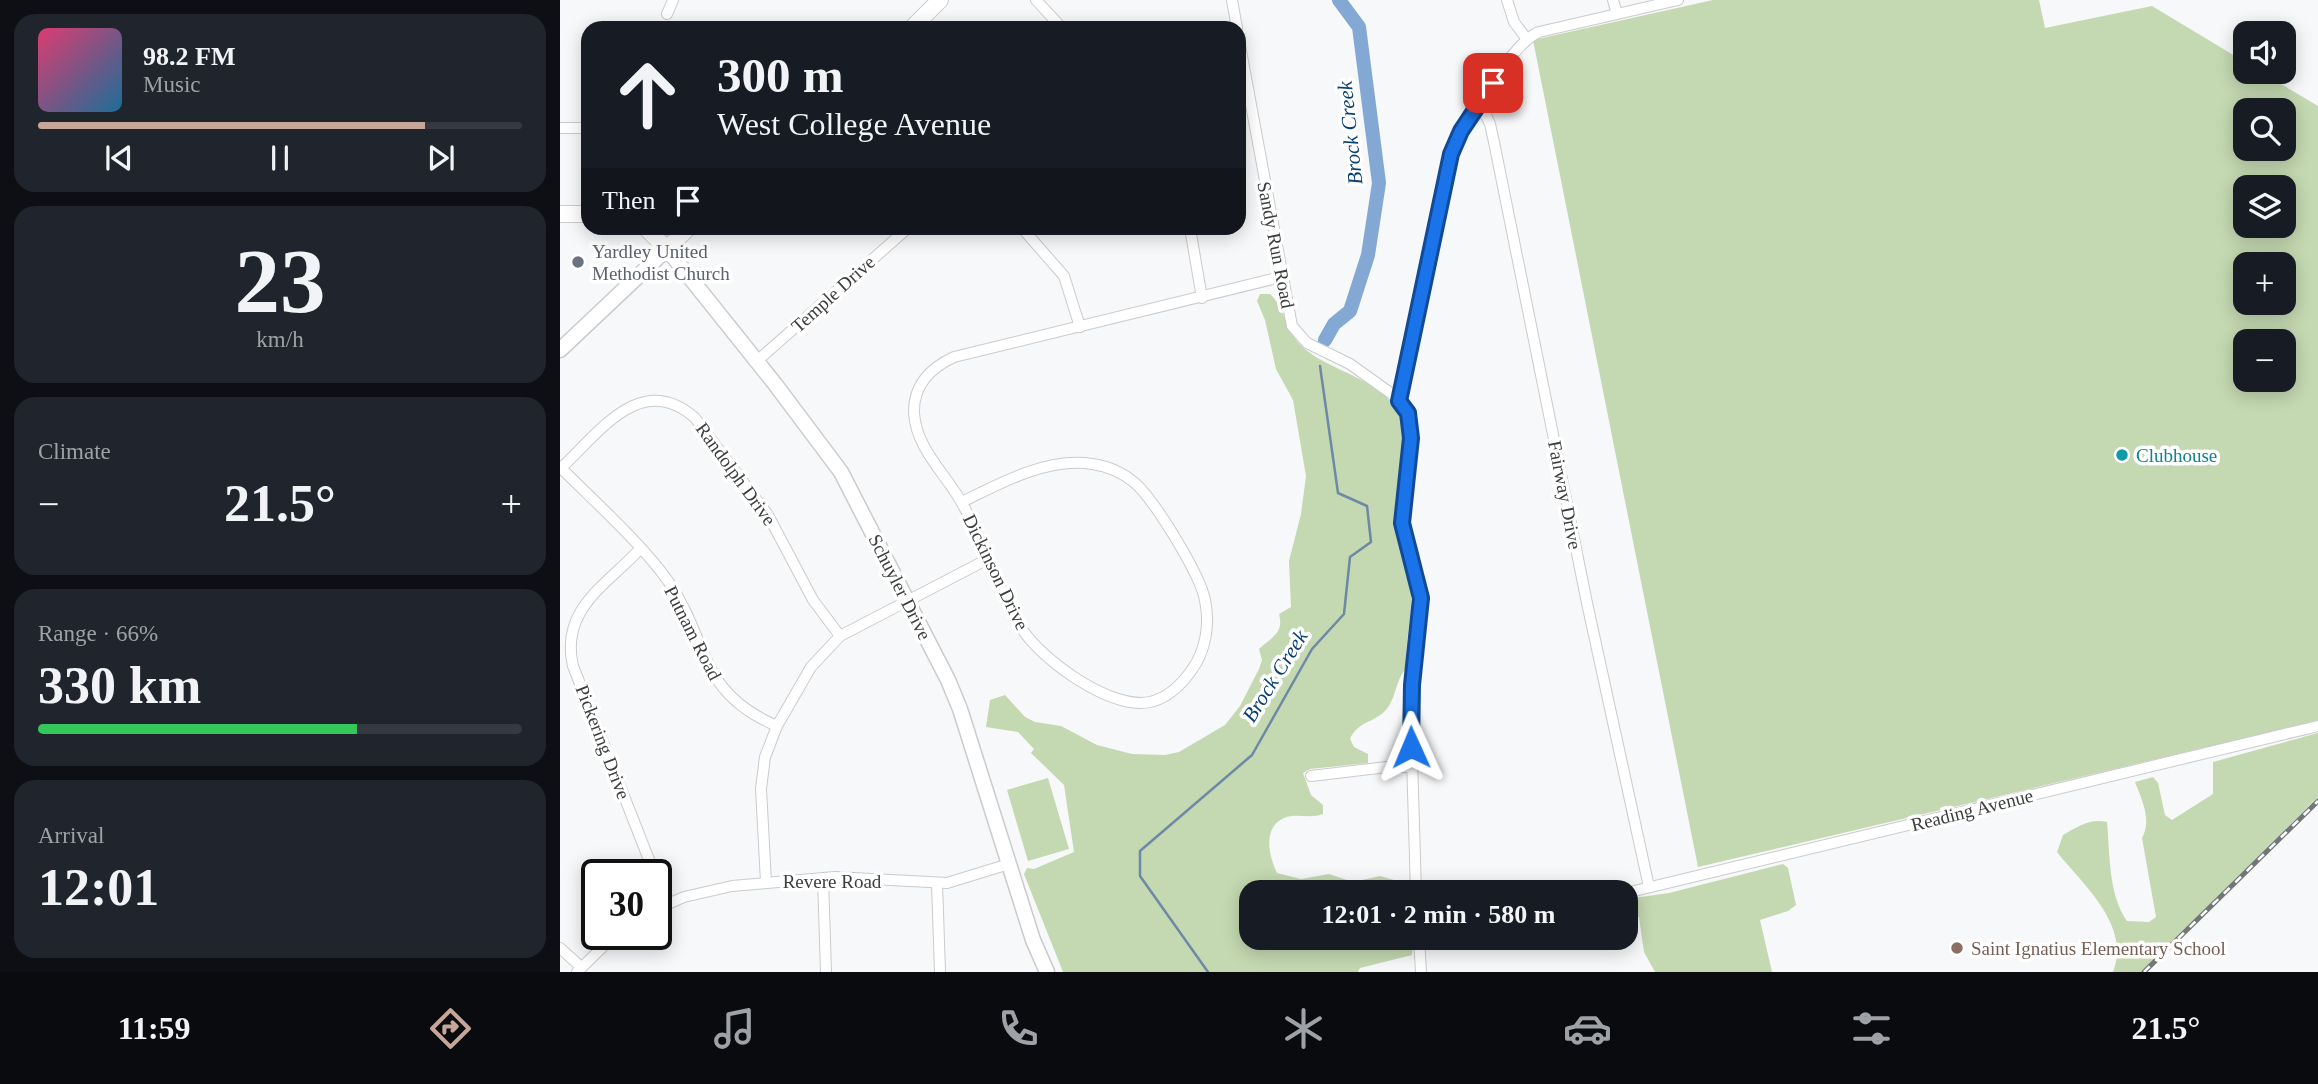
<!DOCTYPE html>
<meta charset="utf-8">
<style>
:root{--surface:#171b24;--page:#20242c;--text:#f1f3f6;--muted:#9ea1a6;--line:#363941;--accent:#c5a698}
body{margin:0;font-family:Georgia,serif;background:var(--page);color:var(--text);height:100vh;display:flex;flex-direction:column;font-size:26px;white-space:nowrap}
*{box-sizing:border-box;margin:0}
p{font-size:23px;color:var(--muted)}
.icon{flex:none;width:38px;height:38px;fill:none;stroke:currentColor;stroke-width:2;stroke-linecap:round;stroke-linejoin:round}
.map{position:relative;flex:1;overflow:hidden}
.drawer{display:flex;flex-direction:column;gap:14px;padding:14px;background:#0d0f14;width:560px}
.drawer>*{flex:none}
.banner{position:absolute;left:21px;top:21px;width:665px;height:214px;border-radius:21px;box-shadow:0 4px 18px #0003;background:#171b24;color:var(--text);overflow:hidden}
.controls{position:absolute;left:1673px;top:21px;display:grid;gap:14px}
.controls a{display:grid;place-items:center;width:63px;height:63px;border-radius:14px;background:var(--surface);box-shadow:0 4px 18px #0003;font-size:35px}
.speed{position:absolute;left:21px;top:859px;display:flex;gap:14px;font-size:35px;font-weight:700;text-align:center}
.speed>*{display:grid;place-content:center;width:91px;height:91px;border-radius:50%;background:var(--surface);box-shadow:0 4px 18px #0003;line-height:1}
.speed .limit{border:4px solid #111;border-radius:10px;background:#fff;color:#111}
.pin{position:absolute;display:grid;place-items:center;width:60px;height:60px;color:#fff;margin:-30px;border-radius:14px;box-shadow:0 4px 10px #0006}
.me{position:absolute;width:77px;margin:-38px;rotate:359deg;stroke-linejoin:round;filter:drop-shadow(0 0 5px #0008)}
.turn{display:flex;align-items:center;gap:24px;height:147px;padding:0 21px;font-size:32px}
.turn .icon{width:91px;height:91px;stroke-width:2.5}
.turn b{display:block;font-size:49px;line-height:60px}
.then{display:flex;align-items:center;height:66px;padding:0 21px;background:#0003;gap:14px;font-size:26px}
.big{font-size:52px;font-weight:600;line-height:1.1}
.drawer .tile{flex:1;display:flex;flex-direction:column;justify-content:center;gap:10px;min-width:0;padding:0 24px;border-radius:21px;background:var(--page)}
.drawer .dial{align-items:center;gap:0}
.dial b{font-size:91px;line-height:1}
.song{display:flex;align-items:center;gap:21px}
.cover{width:84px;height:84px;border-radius:10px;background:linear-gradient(135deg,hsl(340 70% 55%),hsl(200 70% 35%))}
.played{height:7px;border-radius:4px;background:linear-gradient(90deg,var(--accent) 80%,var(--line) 80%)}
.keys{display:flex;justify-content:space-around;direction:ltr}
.heat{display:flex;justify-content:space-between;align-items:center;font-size:38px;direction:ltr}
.charge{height:10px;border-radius:5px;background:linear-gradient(90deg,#34c759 66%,var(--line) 0)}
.trip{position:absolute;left:679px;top:880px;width:399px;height:70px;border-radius:21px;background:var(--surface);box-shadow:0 4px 18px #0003;font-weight:600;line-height:70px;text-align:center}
.dock{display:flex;height:112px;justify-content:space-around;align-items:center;background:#090b0e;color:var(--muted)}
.dock .icon{width:49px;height:49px}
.dock .on{color:var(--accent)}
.dock b{font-size:32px;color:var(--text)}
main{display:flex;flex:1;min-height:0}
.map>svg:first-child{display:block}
.green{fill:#c4d8b1;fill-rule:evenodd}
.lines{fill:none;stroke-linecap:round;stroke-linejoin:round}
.stream{stroke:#6e88a6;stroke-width:2.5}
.river{stroke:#83a8d3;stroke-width:14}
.street-casing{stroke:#cacbcd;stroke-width:12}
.secondary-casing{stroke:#cacbcd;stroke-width:17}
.primary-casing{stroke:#cacbcd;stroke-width:18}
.street{stroke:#fff;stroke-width:10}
.secondary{stroke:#fff;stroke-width:14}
.primary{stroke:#fff;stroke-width:16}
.rail-casing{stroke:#747575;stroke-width:5}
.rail{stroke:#fff;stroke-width:2.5;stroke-dasharray:8;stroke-linecap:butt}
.route-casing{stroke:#114b97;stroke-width:18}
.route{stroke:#1a73e8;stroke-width:12}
.worship-dot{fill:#6b7280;stroke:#fff;stroke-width:2.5}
.culture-dot{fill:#0f9aa8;stroke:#fff;stroke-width:2.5}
.education-dot{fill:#8d6e63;stroke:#fff;stroke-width:2.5}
.labels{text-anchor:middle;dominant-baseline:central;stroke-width:7;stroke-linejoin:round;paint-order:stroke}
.street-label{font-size:19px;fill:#3c3d3d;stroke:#fff}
.worship-label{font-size:19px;fill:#5b616d;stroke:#fff;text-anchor:start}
.culture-label{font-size:19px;fill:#0d838f;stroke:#fff;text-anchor:start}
.education-label{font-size:19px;fill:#785e54;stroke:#fff;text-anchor:start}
.water-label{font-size:21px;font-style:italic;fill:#073e73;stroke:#fff}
</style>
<main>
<section class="drawer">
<div class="tile">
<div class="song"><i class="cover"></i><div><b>98.2 FM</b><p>Music</p></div></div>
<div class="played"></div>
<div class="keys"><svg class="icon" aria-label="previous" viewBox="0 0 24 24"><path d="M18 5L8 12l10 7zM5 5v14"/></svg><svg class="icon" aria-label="pause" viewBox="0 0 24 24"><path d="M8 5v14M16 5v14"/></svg><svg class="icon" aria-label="next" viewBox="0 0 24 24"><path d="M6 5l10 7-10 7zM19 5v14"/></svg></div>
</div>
<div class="tile dial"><b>23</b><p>km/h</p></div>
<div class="tile"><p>Climate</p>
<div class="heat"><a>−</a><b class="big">21.5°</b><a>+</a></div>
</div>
<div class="tile"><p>Range · 66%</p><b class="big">330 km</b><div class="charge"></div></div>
<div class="tile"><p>Arrival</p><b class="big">12:01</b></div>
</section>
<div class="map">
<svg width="1758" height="972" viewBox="0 0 1758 972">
<rect width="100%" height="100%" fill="#f7f8f9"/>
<g class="green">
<path d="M1153 0H1479L1485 28 1592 6 1685 62V72H1701L1758 106V721L1138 867 973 40ZM1685 110H1724V149H1685ZM1685 187H1724V226H1685ZM1685 264H1724V303H1685ZM1685 341H1724V380H1685Z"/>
<path d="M700 294H710C727 310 726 335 746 350 772 371 821 380 838 412 852 437 835 488 836 517 836 541 849 561 851 584 853 613 845 639 846 668 835 681 836 701 824 712 812 723 797 722 790 739L794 747 808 754V763L750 769 743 773 751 795 763 805V814C751 819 736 813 724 818 702 828 709 856 717 873L741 879 769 874 793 882 820 876 834 880 821 892H691V938H806L814 944 840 941 853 945 852 955 800 968 798 972H503L464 874 467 868 474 869 514 852 504 785 471 753 474 749 458 732 426 727 430 700 445 695 465 717 475 722 501 726 537 745 572 754 605 755 619 752 665 725 680 706 699 669 702 660 699 649C713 636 724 633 719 614L731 607 729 561 741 514 746 476 733 400 716 369 705 320 697 301Z"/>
<path d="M1758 733V797L1581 972H1553C1571 925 1524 886 1497 852L1503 835C1517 827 1530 818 1547 822 1550 853 1548 894 1567 921L1589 922 1596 917 1582 838C1592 820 1582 800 1575 782L1593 777 1598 783 1605 815 1612 820 1653 794V762Z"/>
<path d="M488 778 509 849 468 861 447 790Z"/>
<path d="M1223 864 1228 868 1236 905 1228 911 1200 920 1212 972H1095L1084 952 1079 917 1066 916V899L1109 893Z"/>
</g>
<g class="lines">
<path class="stream" d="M648 972 580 876V851L692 755 752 649 784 614 790 557 811 542 807 506 778 493 760 366"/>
<path class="river" d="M765 340 774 324 790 311 808 255 819 183 799 27 779 0"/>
<defs>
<g id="street">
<path d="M476 0 502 28"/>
<path d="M672 0 677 28"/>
<path d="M947 0 954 22 966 38"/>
<path d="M1053 0 1057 14"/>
<path d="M107 14 113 0"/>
<path d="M679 40 732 326 747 343 790 364 832 394 850 419V451L842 523 861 598 851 725 856 892"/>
<path d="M920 103 930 124 934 142 1027 603 1089 887"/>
<path d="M0 128H24"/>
<path d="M462 228 504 276 520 327"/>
<path d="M630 228 642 298"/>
<path d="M197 361 348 228"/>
<path d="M839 401 891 154C900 127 954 41 979 32L1118 0"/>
<path d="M1 468C35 502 81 543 108 581 150 642 137 692 217 726"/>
<path d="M0 469C39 433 81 370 135 418L208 515 253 600 280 636"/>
<path d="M402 502C440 483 488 457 532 464 548 466 563 473 575 483 595 501 640 574 645 600 650 624 646 651 631 671 621 685 608 698 590 702 551 710 483 661 462 629 438 590 425 545 403 505 387 475 356 449 354 413 353 386 370 368 394 357L721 277"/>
<path d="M79 550C45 586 0 610 13 666L95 875"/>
<path d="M751 776 827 767H852"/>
<path d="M263 878 266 972"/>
<path d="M96 879 106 904"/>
<path d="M206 882 201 789 205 757 217 726 251 667 280 636 428 559"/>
<path d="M377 883 380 972"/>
<path d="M1066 893 1758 726"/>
<path d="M96 909 124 897 172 886 275 877 387 883 449 864"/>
<path d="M859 938 861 972"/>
<path d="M0 948 21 967"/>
<path d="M17 972 56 934"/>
</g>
<path id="secondary" d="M0 350 107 249 215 384 281 472 388 680 400 709 473 940 487 972"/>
<g id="primary">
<path d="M352 28 380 0"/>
<path d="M0 214H28"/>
<path d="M86 228 107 249 128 228"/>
</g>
</defs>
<use href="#street" class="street-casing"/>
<use href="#secondary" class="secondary-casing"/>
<use href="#primary" class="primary-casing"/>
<use href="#street" class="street"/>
<use href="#secondary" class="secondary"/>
<use href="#primary" class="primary"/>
<defs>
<path id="rail" d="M1584 972 1758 801"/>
</defs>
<use href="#rail" class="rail-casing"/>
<use href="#rail" class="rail"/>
</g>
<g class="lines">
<defs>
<path id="route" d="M851 747 852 685 861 598 842 523 851 438 848 413 839 401 891 154 901 131 933 83"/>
</defs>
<use href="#route" class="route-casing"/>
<use href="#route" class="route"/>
</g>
<circle class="worship-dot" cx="18" cy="262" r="7"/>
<circle class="culture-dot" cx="1562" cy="455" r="7"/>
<circle class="education-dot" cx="1397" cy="948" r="7"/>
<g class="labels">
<g class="street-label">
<text transform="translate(716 245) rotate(79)">Sandy Run Road</text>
<text transform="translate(273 294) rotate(-42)">Temple Drive</text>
<text transform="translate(176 474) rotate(54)">Randolph Drive</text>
<text transform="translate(1005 495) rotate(79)">Fairway Drive</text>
<text transform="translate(436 572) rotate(64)">Dickinson Drive</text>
<text transform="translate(340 587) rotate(63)">Schuyler Drive</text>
<text transform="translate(133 633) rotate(63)">Putnam Road</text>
<text transform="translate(43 742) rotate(69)">Pickering Drive</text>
<text transform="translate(1412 810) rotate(-14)">Reading Avenue</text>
<text x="272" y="881">Revere Road</text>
</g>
<g class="worship-label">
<text x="32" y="251">Yardley United<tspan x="32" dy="22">Methodist Church</tspan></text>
</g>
<g class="culture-label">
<text x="1576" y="455">Clubhouse</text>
</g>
<g class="education-label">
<text x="1411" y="948">Saint Ignatius Elementary School</text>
</g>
<g class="water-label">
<text transform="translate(790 133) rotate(-96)">Brock Creek</text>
<text transform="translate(715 676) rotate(-58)">Brock Creek</text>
</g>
</g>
</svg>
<div class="controls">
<a><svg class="icon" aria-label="sound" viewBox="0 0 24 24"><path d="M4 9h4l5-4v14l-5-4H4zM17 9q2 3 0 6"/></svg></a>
<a><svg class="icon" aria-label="search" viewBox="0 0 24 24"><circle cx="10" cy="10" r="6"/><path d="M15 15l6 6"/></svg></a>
<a><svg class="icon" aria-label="layers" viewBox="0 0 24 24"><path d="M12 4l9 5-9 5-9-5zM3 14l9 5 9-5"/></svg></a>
<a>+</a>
<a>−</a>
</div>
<div class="speed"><div class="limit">30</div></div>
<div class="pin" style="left:933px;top:83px;background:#d93025"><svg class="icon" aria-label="arrive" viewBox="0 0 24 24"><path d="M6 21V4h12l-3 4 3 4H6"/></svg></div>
<svg class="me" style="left:851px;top:747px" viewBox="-20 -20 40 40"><path d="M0-17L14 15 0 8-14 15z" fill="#1a73e8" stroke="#fff" stroke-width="4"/></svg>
<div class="trip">12:01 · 2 min · 580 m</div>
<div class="banner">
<div class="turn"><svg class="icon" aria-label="ahead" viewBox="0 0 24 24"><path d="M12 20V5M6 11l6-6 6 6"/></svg><div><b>300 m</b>West College Avenue</div></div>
<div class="then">Then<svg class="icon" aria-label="arrive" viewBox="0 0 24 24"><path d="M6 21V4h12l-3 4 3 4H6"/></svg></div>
</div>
</div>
</main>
<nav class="dock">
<b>11:59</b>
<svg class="icon on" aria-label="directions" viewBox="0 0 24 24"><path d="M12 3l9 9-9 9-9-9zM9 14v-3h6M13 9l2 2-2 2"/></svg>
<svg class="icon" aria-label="music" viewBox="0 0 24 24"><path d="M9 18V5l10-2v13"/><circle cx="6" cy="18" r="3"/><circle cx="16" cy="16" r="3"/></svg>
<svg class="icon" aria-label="phone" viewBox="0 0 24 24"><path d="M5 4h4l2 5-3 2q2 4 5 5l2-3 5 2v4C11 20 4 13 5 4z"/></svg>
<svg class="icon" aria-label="climate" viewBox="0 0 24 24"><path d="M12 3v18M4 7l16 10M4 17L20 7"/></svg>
<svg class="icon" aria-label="car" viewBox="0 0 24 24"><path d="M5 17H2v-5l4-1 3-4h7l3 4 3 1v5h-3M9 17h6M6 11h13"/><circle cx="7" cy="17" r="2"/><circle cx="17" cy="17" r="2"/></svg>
<svg class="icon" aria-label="filters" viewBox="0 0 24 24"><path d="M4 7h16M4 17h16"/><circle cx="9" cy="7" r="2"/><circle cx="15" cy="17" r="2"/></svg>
<b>21.5°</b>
</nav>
